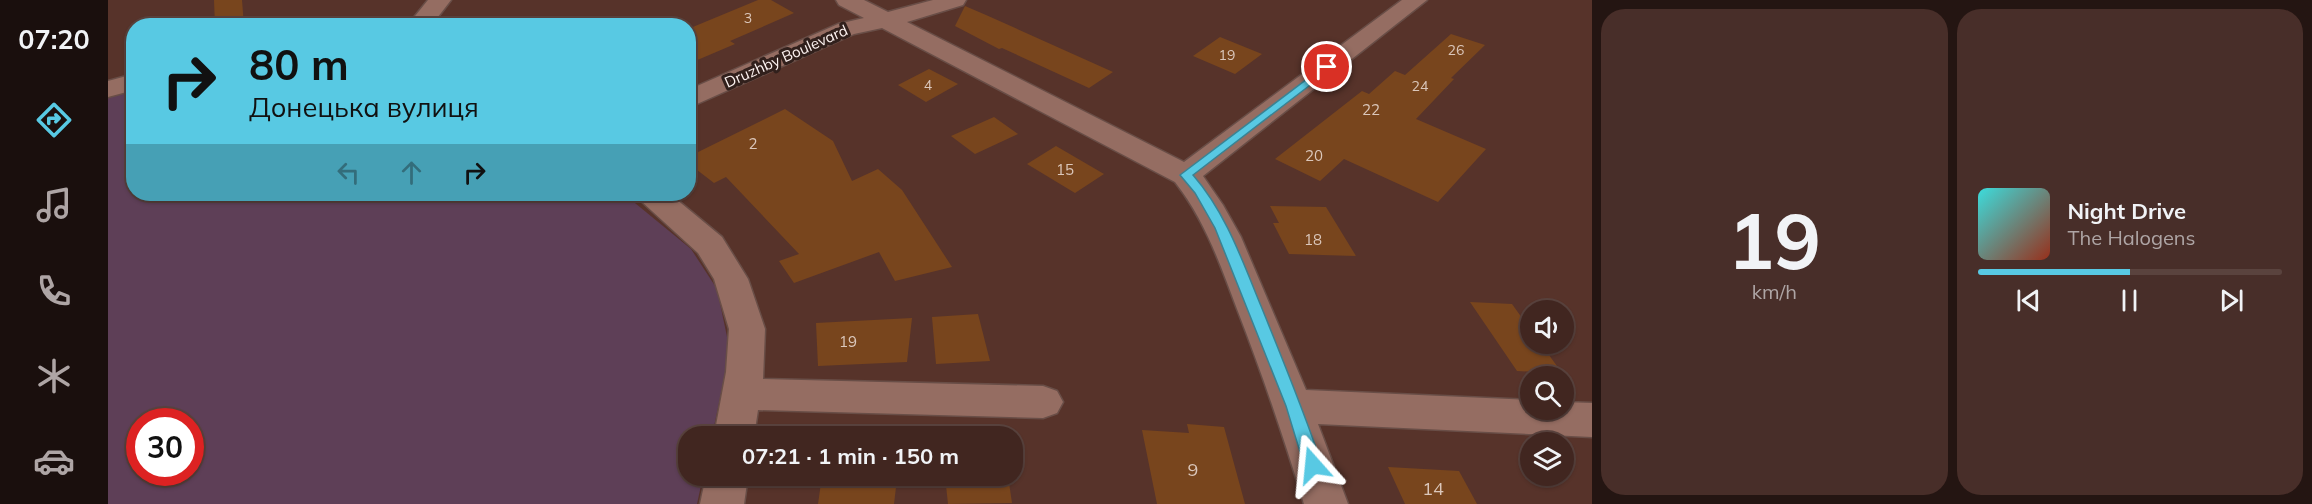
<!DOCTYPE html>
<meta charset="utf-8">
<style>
:root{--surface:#412620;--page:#482e29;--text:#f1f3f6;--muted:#aea5a5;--line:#5a433e;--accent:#58c9e3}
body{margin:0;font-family:Mulish,sans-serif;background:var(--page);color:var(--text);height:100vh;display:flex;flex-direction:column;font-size:22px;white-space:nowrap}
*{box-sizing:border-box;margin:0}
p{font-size:20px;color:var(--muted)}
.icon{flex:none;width:33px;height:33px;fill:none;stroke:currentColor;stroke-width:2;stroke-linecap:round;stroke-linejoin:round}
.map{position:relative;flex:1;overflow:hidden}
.drawer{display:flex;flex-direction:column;gap:9px;padding:9px;background:#241512;width:720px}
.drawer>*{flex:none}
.guide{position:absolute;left:18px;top:18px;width:570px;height:183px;border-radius:24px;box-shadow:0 2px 4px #0004,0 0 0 2px var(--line);background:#58c9e3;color:#111;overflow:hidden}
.tools{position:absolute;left:1412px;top:300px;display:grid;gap:12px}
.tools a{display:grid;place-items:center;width:54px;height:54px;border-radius:50%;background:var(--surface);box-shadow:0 2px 4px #0004,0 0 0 2px var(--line);font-size:30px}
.speed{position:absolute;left:18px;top:408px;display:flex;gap:12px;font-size:30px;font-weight:700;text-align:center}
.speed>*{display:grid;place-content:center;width:78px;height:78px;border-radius:50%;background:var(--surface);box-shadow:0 2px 4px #0004,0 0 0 2px var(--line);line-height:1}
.speed .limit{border:9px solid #d22;background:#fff;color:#111}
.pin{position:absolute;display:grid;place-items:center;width:51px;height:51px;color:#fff;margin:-26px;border:3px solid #fff;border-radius:50%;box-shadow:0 2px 6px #0007}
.me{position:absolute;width:66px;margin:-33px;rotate:342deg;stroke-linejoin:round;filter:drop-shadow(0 0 4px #0008)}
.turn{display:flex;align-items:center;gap:21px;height:126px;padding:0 24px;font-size:27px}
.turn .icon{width:78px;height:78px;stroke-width:2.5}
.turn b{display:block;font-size:42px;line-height:51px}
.lanes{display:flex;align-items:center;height:57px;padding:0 24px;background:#0003;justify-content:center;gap:30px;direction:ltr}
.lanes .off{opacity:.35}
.drawer .tile{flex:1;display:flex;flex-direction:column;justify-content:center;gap:9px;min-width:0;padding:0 21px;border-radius:24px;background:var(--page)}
.drawer .dial{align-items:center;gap:0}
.dial b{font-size:78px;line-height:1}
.song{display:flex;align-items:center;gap:18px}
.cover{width:72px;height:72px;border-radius:9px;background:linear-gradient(135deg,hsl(180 70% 55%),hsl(10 70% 35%))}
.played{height:6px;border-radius:3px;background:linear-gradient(90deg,var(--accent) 50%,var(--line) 50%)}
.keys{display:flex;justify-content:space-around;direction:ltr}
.drawer .tiles{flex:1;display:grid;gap:9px;grid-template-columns:repeat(2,1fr)}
.trip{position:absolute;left:570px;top:426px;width:345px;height:60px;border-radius:24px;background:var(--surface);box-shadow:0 2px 4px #0004,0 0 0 2px var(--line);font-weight:700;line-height:60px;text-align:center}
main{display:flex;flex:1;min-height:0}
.menu{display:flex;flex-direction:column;width:108px;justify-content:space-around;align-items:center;background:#1a0f0d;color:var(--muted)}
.menu .icon{width:42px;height:42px}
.menu .current{color:var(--accent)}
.menu b{font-size:27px;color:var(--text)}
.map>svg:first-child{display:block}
.green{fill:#5e3f57;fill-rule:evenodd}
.building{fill:#78451d}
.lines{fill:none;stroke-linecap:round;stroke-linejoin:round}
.minor-casing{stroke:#694e47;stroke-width:3}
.minor{fill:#956d62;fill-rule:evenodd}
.route{fill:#58c9e3;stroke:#398394;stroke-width:1.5}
.labels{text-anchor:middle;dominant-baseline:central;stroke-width:6;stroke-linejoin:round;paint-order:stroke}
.far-number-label{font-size:14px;fill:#dbc7bb}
.far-street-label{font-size:15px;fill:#fcf2f0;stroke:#31201c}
.number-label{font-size:15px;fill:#dbc7bb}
.near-number-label{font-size:18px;fill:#dbc7bb}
</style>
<main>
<nav class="menu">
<b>07:20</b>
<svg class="icon current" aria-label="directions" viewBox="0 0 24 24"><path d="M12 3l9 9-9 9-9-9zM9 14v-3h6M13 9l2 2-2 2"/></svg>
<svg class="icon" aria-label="music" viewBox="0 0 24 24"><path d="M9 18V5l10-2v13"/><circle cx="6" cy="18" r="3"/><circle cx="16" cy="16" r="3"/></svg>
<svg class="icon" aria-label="phone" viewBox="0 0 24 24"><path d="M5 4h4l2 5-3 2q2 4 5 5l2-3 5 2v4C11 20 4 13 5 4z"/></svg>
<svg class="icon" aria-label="climate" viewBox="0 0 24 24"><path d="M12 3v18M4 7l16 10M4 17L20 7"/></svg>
<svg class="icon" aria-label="car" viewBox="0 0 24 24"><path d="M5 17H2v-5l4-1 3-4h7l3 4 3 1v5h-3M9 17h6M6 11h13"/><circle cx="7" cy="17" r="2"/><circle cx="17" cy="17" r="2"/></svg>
</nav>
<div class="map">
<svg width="1484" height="504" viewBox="0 0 1484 504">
<rect width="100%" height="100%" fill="#57332a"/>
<path class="green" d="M25 82 26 194H516L583 249 609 289 622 351 604 436H580V476H595L589 504H0V89ZM32 422H82V472H32Z"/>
<g class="building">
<path d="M106 0H134L136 26H107Z"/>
<path d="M650 0H663L686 13 622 41 627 44 580 64V29Z"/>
<path d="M857 6 878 15 1005 72 981 88 894 48 891 49 847 26Z"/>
<path d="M1343 34 1377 45 1343 78 1346 79 1308 119 1378 149 1330 202 1236 159 1212 181 1167 159 1254 91 1261 94 1287 71 1297 75Z"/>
<path d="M1112 37 1154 54 1127 74 1085 56Z"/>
<path d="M821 69 850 84 818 102 790 85Z"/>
<path d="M677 109 725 141 744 181 770 169 794 190 844 267 787 281 771 252 686 283 671 261 691 254 618 177 606 183 580 163V157Z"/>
<path d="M886 117 910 134 867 154 843 136Z"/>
<path d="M948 146 996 174 967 193 919 164Z"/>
<path d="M1162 206 1218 207 1248 256 1181 254 1165 223H1171Z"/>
<path d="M1362 302 1404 304 1422 329V344H1433L1454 373 1409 371Z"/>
<path d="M870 314 882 361 828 364 824 317Z"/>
<path d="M804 318 799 362 710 366 708 323Z"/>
<path d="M1079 424 1116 427 1137 504H1049L1034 430 1081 433Z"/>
<path d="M1280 467 1351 471 1369 504H1297Z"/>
<path d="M714 476H759L789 479 786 504H710Z"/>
<path d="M837 476H900L904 503 840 504Z"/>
</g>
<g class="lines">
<defs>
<g id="minor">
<path d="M320 0H343L323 26H299Z"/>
<path d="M728 0H756L780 12 825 0H858L855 5 799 22 1076 162 1294 0H1319L1095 176 1115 205 1133 237 1198 390 1422 400V410H1455V402L1484 403V437L1210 424 1240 504H1196C1176 438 1154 373 1129 309 1112 264 1097 220 1067 182L774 28 746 34 580 108V90L730 24 756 18 731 5Z"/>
<path d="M26 74V90L0 97V81Z"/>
<path d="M529 194H562L614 237 640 279 657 329 655 379 935 386 949 391 955 402 949 413 935 418 650 410 646 436H606L618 372 621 329 606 279 590 253 533 201Z"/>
<path d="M598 476H640L636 504H592Z"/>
</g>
</defs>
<use href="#minor" class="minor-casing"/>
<use href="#minor" class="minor"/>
</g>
<path class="route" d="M1219 64 1225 67 1223 69 1085 175C1118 213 1134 260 1153 306 1174 358 1196 411 1214 465L1211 470 1205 472 1199 470 1196 465 1178 406 1107 228 1087 193 1072 175Z"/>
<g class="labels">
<g class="far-number-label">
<text x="640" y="18">3</text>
<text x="1348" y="50">26</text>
<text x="1119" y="55">19</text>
<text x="820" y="85">4</text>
<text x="1312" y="86">24</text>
</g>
<g class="far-street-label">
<text transform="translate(678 56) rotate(-24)">Druzhby Boulevard</text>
</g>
<g class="number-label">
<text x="1263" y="109">22</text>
<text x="645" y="143">2</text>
<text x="1206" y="155">20</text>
<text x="957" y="169">15</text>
<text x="1205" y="239">18</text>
<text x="740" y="341">19</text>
</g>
<g class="near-number-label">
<text x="1085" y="469">9</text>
<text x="1325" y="488">14</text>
</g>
</g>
</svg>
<div class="tools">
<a><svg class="icon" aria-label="sound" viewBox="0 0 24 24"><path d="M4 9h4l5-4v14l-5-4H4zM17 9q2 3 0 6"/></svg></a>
<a><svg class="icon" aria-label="search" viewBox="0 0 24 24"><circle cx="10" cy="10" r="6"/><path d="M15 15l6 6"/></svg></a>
<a><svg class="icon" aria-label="layers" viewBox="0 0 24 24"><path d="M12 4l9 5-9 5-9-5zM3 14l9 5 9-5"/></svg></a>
</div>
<div class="speed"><div class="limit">30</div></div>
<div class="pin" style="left:1219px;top:67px;background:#d93025"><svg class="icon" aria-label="arrive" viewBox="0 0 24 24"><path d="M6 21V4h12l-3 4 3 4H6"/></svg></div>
<svg class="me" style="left:1205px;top:465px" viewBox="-20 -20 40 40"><path d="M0-17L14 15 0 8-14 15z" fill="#58c9e3" stroke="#fff" stroke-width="4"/></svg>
<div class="trip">07:21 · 1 min · 150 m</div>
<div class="guide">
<div class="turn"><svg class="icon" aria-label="right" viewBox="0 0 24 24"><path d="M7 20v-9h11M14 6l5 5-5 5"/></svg><div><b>80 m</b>Донецька вулиця</div></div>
<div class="lanes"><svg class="icon off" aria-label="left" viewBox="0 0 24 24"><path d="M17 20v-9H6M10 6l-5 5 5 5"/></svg><svg class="icon off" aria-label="ahead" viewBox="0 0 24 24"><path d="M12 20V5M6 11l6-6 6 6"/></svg><svg class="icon" aria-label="right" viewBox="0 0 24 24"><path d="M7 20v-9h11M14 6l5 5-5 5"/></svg></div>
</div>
</div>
<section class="drawer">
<div class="tiles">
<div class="tile dial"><b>19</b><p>km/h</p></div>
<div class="tile">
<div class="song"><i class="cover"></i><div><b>Night Drive</b><p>The Halogens</p></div></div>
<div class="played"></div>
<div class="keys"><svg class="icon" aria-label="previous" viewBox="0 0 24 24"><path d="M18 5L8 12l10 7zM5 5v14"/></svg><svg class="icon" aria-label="pause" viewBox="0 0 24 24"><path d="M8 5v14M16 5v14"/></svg><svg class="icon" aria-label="next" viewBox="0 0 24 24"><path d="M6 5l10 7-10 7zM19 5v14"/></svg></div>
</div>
</div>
</section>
</main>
